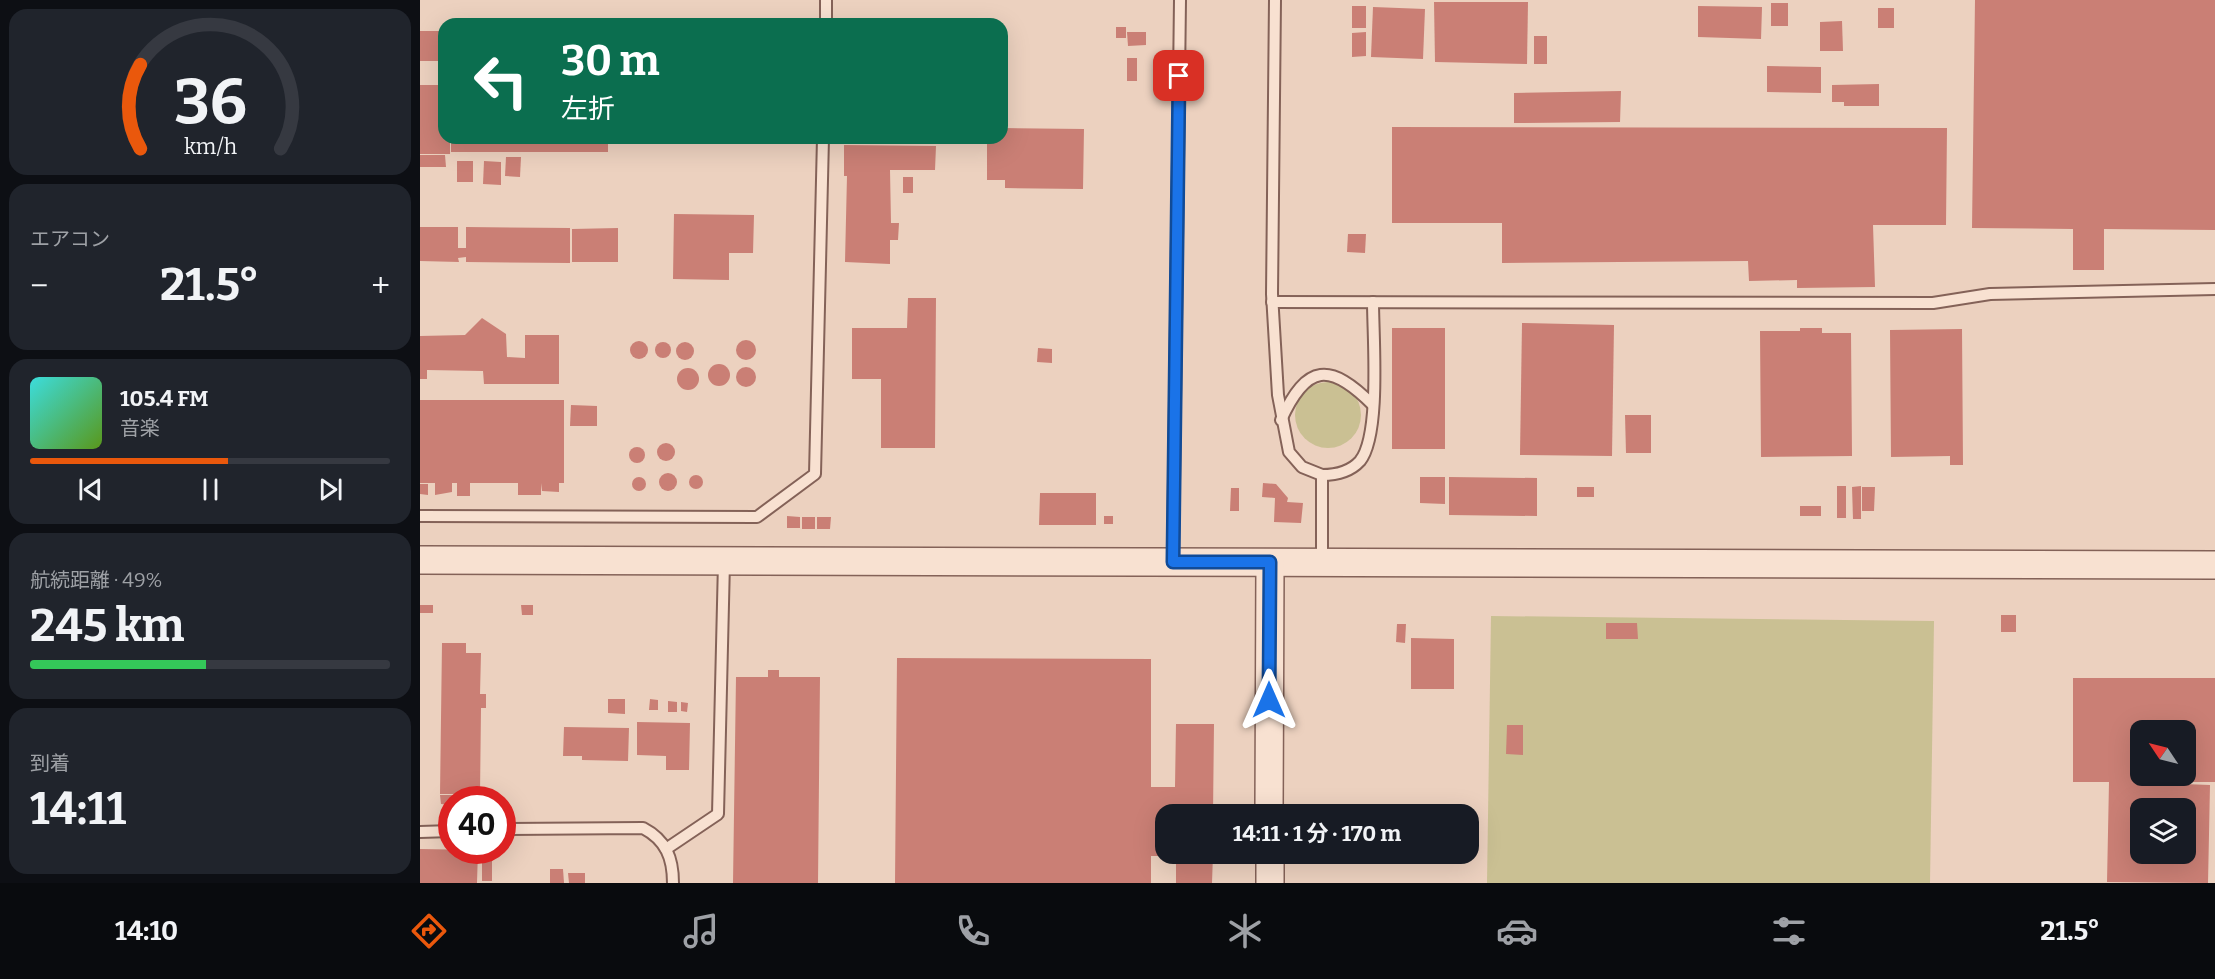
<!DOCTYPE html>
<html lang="ja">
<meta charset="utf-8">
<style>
:root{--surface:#171b24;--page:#20242c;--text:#f1f3f6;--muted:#9ea1a6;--line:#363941;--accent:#ea580c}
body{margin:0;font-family:Bitter,"Noto Sans JP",serif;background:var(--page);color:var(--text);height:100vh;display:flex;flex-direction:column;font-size:22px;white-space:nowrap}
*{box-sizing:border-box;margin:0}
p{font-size:20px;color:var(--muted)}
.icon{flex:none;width:33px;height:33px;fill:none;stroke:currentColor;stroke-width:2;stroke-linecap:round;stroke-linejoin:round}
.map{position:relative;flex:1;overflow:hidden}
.details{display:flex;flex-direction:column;gap:9px;padding:9px;background:#0d0f14;width:420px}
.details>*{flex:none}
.banner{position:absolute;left:18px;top:18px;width:570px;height:126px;border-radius:18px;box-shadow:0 6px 24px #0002;background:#0b6e4f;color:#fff;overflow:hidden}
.needle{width:39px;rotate:305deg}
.tools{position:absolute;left:1710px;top:720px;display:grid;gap:12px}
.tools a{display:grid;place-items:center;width:66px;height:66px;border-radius:12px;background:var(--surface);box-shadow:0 6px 24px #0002;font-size:30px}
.speed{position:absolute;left:18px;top:786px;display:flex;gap:12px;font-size:30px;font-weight:700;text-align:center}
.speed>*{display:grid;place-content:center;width:78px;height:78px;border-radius:50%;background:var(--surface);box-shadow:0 6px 24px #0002;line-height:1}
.speed .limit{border:9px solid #d22;background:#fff;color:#111}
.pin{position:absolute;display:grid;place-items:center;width:51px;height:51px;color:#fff;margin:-26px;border-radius:12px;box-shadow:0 3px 9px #0006}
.me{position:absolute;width:66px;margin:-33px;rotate:0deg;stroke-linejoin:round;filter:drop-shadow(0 0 4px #0008)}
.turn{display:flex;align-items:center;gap:21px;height:126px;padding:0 24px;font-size:27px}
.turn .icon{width:78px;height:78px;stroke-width:2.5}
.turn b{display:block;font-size:42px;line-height:51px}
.big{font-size:45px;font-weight:700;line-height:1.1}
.details .widget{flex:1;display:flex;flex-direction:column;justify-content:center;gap:9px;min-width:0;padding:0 21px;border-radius:18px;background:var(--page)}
.details .dial{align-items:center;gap:0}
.dial svg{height:156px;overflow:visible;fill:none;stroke:var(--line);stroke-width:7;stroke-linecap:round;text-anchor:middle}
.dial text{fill:var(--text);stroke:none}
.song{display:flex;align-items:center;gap:18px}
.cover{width:72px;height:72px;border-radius:9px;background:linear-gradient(135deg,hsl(180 70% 55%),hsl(90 70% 35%))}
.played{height:6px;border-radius:3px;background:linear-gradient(90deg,var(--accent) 55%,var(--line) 55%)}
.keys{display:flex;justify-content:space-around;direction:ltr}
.heat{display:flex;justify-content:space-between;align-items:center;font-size:33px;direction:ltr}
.charge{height:9px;border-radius:4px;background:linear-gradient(90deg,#34c759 49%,var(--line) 0)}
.trip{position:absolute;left:735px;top:804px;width:324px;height:60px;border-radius:18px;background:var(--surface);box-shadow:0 6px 24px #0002;font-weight:700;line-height:60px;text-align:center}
.dock{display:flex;height:96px;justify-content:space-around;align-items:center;background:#090b0e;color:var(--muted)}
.dock .icon{width:42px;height:42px}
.dock .on{color:var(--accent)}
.dock b{font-size:27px;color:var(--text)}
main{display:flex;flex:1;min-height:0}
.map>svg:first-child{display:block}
.green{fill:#cac093}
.building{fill:#ca7f75;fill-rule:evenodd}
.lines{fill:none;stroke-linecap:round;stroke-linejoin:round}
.service-casing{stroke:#846258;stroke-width:14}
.tertiary-casing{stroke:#846258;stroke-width:30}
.service{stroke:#f8e1d1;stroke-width:10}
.tertiary{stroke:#f8e1d1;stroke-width:27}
.route-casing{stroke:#114b97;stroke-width:15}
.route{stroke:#1a73e8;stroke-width:10}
</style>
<main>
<section class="details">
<div class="widget dial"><svg viewBox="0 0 100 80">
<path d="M14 69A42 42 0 1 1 86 69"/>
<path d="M14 69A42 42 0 0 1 14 26" stroke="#ea580c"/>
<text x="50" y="56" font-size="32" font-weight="700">36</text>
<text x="50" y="72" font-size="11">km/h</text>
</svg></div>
<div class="widget"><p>エアコン</p>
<div class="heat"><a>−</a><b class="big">21.5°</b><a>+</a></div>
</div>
<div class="widget">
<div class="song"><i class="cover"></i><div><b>105.4 FM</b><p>音楽</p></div></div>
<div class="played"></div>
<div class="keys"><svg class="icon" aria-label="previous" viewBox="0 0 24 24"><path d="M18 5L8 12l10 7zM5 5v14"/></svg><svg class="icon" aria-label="pause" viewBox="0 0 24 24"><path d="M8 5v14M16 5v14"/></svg><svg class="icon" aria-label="next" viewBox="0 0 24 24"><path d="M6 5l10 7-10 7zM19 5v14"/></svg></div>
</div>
<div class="widget"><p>航続距離 · 49%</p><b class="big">245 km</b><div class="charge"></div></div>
<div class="widget"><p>到着</p><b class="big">14:11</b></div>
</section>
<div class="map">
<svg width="1795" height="883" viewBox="0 0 1795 883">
<rect width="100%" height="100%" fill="#ecd1bf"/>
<g class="green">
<circle cx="908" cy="415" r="33"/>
<path d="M1071 616 1514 621 1510 883H1067Z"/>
</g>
<g class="building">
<path d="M1555 0H1795V230L1684 229V270H1653V229L1552 228Z"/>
<path d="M1014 2H1108L1107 64 1015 62Z"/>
<rect x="1351" y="3" width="17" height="23"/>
<rect x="932" y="6" width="14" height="22"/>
<path d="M1278 6 1342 7 1341 39 1278 37Z"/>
<path d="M953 7 1005 9 1003 59 951 57Z"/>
<rect x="1458" y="8" width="16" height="20"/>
<path d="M1422 21 1423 51H1400V22Z"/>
<rect x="696" y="27" width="10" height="11"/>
<rect x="0" y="31" width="24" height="30"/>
<path d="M707 32H726V45L708 46Z"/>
<path d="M946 32V56L932 57V33Z"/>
<rect x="1114" y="36" width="13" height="28"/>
<rect x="707" y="58" width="10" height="23"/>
<path d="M1347 66 1401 67V93L1347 92Z"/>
<path d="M1459 84V106H1424V102H1412V85Z"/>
<path d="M0 85H24V138H30V154H0Z"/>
<path d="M1201 91 1200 122 1094 123V93Z"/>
<path d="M972 127 1527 128 1526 225H1453L1455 287 1377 288V280L1329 281 1328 261 1082 263V223H972Z"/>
<path d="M582 128 664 129 663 189 585 188V180H567V138H582Z"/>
<rect x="31" y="138" width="157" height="14"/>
<path d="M431 138H530V141L431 140Z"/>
<path d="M424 145 516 146 515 170H470L471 223H479L478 240H470V264L425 262 427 176H424Z"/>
<path d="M0 155H25L26 167H0Z"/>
<path d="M86 157H101L100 177 85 176Z"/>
<rect x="37" y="161" width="16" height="21"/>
<path d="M64 161 81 162V185L63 184Z"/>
<rect x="483" y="177" width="10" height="16"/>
<path d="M254 214 334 215 333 253H309V280L253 279Z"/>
<path d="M0 227H38V248H46V227L150 228V263L46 262V257L38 258 39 262 0 261Z"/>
<path d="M198 228V262H152V229Z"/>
<path d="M928 234H946L945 253 927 252Z"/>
<path d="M488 298H516L515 448H461V379H432V328H487Z"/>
<path d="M62 318 86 334 87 357 105 358V335H139V384H64L63 371 7 370V379H0V336L45 335Z"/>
<path d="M1102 323 1194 325 1192 456 1100 455Z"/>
<rect x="972" y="328" width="53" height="121"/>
<path d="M1380 328H1402V333H1431L1432 456 1341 457 1340 331H1380Z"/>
<path d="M1542 329 1543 465H1530V456L1471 457 1470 330Z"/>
<circle cx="326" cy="350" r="10"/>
<circle cx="219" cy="350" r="9"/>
<circle cx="243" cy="350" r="8"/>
<circle cx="265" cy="351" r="9"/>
<path d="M618 348 632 349V363L617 362Z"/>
<circle cx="299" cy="375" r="11"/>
<circle cx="326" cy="377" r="10"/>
<circle cx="268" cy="379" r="11"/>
<path d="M0 400H144V483H139V492L122 491 121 483V495H98V483H50V496H37V483H32V492L15 495V483H0Z"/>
<path d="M151 405 177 406V426H150Z"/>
<path d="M1205 415H1231V453H1206Z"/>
<circle cx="246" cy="452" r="9"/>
<circle cx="217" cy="455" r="8"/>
<circle cx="248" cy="482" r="9"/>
<circle cx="276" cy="482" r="7"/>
<path d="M1000 477H1025V504L1000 503Z"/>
<path d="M1029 477 1117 478V516L1029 515Z"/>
<circle cx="219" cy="484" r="7"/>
<path d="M843 483 856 484 868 498 867 502 883 503 881 523 854 522 855 498 842 497Z"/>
<path d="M0 484H8V495L0 494Z"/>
<rect x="1417" y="486" width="9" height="32"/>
<path d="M1441 486V519H1433L1432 487Z"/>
<rect x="1157" y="487" width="17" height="10"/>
<path d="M1442 487H1455L1454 511H1442Z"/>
<path d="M811 488H819V511H810Z"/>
<path d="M620 493H676V525H619Z"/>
<rect x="1380" y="506" width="21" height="10"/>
<path d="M367 516 380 517V528H367Z"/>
<rect x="684" y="516" width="9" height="8"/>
<rect x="382" y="517" width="13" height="12"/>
<path d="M397 517H411L410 529H397Z"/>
<rect x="0" y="605" width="13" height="8"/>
<path d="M101 605H113V615H102Z"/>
<rect x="1581" y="615" width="15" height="17"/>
<path d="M1186 623H1217L1218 639H1186Z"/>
<path d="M977 624H986L985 643 976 642Z"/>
<path d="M991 638 1034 639V689H991Z"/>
<path d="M22 643H46V653H61L60 694H66V708H61L60 794H20Z"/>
<path d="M477 658 731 659V787H755L756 724H794L793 814H746V854H793L792 883H756V856H731V883H475Z"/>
<path d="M348 670H359V677H400L398 883H313L316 677H348Z"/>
<path d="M1653 678H1795V782H1710L1790 785 1788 883 1687 882 1689 782H1653ZM1720 730H1766V776H1720ZM1720 808H1766V854H1720Z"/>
<path d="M188 699H205V714L188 713Z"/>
<path d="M230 699 238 700V710H229Z"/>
<path d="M248 701 257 702V712H248Z"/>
<path d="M261 702 268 703 267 712 261 711Z"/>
<path d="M217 722 270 723 269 770H246V756L217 755Z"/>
<path d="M1087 725H1103V755L1086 754Z"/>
<path d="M144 727 209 728 208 761 162 760V756H143Z"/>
<path d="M20 795H55V800H32V805L21 804Z"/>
<path d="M0 849 58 850 57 883H0Z"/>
<rect x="62" y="855" width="10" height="26"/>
<path d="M130 869H143L144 883H130Z"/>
<path d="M148 873H165V883H149Z"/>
</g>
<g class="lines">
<defs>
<g id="service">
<path d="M855 0 852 294 858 395 869 452 882 467 902 475V562"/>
<path d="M406 24V0"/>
<path d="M852 302 1513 303 1570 294 1795 289"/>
<path d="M861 420C887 363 910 362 953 405"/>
<path d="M902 475C916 475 930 472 940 461 961 435 953 337 953 302"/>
<path d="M0 516 337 517 395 474 403 138"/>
<path d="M753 562 760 0"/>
<path d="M82 829 223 828C246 840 253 858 253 883"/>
<path d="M0 832 32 831"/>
<path d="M246 849 298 814 304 562"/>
</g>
<g id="tertiary">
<path d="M0 560 1795 565"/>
<path d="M849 814 850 563"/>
<path d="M850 854V883"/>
</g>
</defs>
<use href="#service" class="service-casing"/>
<use href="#tertiary" class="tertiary-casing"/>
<use href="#service" class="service"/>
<use href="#tertiary" class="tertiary"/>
</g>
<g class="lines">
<defs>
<path id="route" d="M759 76 753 562H850L849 700"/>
</defs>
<use href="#route" class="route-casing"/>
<use href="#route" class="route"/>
</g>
</svg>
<div class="tools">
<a><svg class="needle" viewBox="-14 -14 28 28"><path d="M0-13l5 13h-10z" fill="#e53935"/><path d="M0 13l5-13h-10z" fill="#9ea1a6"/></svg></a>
<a><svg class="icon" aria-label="layers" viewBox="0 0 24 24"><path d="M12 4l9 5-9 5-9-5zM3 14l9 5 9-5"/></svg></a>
</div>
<div class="speed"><div class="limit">40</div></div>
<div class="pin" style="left:759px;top:76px;background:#d93025"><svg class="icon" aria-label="arrive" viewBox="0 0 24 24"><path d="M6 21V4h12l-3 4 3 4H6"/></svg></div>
<svg class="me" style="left:849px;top:700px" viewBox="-20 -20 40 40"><path d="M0-17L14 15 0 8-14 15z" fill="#1a73e8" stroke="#fff" stroke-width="4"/></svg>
<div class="trip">14:11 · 1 分 · 170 m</div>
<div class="banner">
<div class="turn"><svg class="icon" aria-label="left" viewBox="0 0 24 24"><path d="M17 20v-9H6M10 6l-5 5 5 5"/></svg><div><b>30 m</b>左折</div></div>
</div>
</div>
</main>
<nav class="dock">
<b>14:10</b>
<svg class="icon on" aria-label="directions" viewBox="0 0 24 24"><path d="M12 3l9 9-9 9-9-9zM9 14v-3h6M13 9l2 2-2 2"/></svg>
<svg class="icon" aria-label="music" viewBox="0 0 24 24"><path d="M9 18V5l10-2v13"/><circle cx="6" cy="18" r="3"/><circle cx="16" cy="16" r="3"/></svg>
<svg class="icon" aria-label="phone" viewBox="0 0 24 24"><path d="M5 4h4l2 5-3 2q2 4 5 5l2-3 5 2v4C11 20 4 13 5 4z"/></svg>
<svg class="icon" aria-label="climate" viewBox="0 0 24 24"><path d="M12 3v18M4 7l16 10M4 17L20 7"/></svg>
<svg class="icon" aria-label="car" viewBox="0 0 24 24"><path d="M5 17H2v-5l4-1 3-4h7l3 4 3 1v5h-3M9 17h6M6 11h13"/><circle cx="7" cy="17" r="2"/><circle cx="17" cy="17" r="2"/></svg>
<svg class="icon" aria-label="filters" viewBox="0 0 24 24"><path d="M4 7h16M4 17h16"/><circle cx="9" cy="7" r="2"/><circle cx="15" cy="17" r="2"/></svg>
<b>21.5°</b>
</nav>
